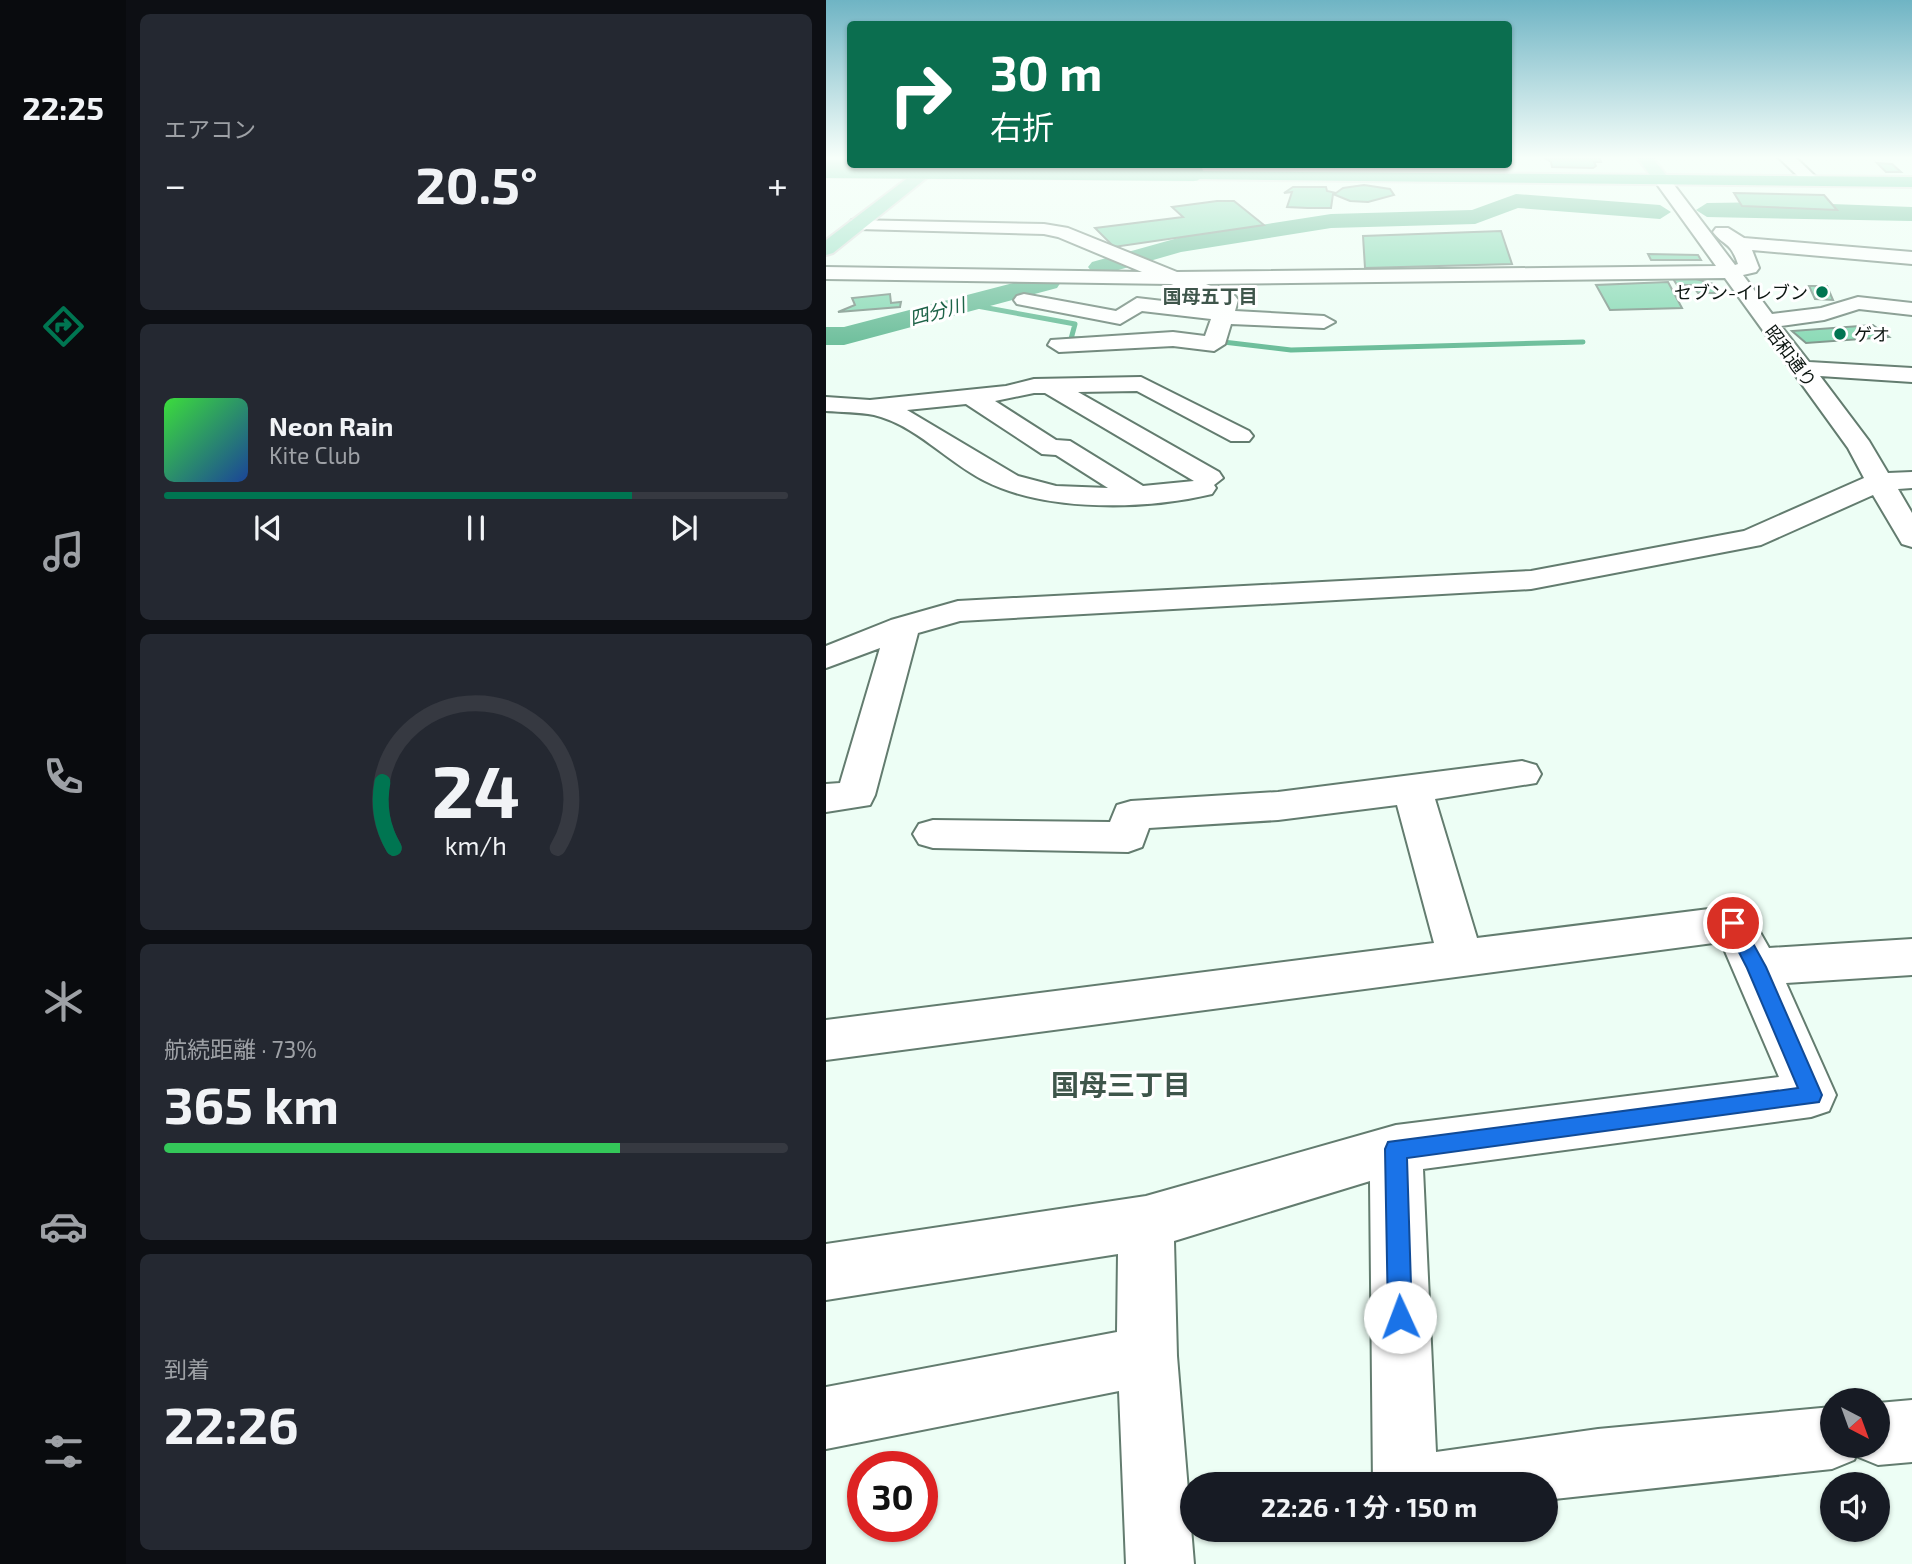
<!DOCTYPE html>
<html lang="ja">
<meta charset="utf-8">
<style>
:root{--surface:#171b24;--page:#242831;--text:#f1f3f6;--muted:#9ea1a6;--line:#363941;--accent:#007551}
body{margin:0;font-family:"Exo 2","Noto Sans JP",sans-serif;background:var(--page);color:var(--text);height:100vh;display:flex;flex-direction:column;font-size:26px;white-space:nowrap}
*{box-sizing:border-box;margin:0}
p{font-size:23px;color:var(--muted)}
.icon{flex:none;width:38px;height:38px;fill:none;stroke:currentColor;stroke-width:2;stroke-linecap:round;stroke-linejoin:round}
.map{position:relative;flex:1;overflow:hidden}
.panel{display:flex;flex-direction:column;gap:14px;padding:14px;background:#0d0f14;width:700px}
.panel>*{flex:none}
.top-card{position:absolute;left:21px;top:21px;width:665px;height:147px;border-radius:7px;box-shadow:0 2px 5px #0004;background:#0b6e4f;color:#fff;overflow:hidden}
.needle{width:46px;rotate:139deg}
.controls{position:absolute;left:994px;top:1388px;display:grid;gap:14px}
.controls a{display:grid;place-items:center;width:70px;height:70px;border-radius:50%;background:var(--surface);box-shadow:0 2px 5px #0004;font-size:35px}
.speed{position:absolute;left:21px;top:1451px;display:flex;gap:14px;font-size:35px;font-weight:700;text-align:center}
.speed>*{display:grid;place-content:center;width:91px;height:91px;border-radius:50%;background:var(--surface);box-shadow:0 2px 5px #0004;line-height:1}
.speed .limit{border:10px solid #d22;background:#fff;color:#111}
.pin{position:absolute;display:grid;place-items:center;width:60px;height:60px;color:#fff;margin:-30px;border:4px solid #fff;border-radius:50%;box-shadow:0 2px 7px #0007}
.me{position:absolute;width:77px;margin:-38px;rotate:358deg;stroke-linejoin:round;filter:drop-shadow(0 0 5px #0008)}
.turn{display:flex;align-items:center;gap:24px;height:147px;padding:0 28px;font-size:32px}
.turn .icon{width:91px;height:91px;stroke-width:2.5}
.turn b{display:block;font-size:49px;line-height:60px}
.big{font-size:52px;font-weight:700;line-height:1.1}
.panel .tile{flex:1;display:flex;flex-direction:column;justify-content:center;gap:10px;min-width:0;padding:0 24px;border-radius:10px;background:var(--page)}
.panel .dial{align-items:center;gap:0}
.dial svg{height:182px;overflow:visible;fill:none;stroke:var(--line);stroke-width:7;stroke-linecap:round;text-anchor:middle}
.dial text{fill:var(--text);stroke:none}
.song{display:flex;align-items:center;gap:21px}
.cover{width:84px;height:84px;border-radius:10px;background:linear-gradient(135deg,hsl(120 70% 55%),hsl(220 70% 35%))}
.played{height:7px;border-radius:4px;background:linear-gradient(90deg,var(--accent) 75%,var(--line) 75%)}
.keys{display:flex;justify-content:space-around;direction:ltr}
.heat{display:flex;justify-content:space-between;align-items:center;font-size:38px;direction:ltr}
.charge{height:10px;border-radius:5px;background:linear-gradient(90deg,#34c759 73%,var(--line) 0)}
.trip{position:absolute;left:354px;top:1472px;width:378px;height:70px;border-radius:35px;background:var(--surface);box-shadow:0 2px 5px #0004;font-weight:700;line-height:70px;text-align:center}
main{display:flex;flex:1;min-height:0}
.dock{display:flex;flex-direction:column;width:126px;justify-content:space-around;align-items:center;background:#090b0e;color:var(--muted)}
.dock .icon{width:49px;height:49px}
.dock .selected{color:var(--accent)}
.dock b{font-size:32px;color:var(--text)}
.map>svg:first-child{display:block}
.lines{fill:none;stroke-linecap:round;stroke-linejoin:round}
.stream{stroke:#59b58d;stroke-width:5}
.river{fill:#59b58d;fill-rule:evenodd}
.building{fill:#79d4ab;stroke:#6e877b;stroke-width:2}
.minor-casing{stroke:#637c6f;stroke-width:4}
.major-casing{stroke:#d8dad9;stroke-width:4}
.highway-casing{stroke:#d8dad9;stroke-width:4}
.minor{fill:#fff;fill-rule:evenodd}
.major{fill:#90dcbe;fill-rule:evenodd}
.highway{fill:#46c492;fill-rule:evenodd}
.highway-bridge-casing{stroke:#d8dad9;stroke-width:19;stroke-linecap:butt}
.highway-bridge{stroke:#46c492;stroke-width:18}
.route{fill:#1a73e8;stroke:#114b97;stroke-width:2}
.poi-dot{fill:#007551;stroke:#fff;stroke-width:2.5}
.labels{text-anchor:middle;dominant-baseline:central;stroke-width:6;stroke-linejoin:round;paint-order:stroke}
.far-poi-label{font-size:18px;fill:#0d1712;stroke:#fff;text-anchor:end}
.far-street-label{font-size:18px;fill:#0d1712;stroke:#fff}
.far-neighbourhood-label{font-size:19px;font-weight:bold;fill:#3f564b;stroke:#fff}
.far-water-label{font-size:19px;font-style:italic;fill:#1e6348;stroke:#fff}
.near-neighbourhood-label{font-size:28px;font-weight:bold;fill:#3f564b;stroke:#fff}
</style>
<main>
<nav class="dock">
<b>22:25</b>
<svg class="icon selected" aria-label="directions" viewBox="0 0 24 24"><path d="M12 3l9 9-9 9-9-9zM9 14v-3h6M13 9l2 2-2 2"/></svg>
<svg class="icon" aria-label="music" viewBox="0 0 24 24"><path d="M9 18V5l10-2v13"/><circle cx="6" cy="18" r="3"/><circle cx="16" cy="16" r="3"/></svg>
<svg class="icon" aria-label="phone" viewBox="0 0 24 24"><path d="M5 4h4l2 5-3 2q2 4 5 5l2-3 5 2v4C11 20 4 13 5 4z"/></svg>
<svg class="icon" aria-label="climate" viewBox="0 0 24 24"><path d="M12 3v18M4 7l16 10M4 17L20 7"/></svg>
<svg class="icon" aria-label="car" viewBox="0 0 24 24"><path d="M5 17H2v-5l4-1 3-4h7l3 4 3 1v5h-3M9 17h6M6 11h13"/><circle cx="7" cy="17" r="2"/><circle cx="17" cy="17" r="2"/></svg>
<svg class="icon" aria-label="filters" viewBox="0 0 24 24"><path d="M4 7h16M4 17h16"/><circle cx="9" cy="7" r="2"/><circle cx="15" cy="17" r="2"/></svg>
</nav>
<section class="panel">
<div class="tile"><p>エアコン</p>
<div class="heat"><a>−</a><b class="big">20.5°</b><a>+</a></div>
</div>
<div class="tile">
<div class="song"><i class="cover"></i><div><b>Neon Rain</b><p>Kite Club</p></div></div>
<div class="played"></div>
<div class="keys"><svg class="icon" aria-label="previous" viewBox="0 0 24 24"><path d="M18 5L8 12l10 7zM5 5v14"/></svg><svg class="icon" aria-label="pause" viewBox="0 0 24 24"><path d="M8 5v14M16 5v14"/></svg><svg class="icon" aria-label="next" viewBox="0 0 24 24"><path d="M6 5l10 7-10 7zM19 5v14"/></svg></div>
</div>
<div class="tile dial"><svg viewBox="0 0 100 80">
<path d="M14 69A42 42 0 1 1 86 69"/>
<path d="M14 69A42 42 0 0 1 9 40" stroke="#007551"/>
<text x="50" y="56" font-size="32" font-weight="700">24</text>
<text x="50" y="72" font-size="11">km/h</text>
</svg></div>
<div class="tile"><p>航続距離 · 73%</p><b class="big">365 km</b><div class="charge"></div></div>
<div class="tile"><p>到着</p><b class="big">22:26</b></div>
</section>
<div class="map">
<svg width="1086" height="1564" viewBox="0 0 1086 1564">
<rect width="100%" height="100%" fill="#edfef5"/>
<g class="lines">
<g class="stream">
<path d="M140 304 249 324 245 339H256"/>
<path d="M389 341 465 350 757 342"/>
</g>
<g class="river">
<path d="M690 194 834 205 845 212 834 219 692 208 649 224 505 228 355 252 275 275 266 272 262 267 266 262 352 238 505 214 646 210Z"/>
<path d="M950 202 1086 207V221L881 217 870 210 881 203Z"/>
<path d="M222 274 231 276 235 282 231 288 18 345H0V327H18Z"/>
</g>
</g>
<g class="building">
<path d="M716 156H773L775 162H768L770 166 767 168 726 167 725 162Z"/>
<path d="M1051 163 1066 164 1075 172H1060Z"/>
<path d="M538 185 564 189 568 195 542 202 524 201 507 194 505 208H482L461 207 466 192 458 193 467 187H500L501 191 510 193 517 188Z"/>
<path d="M908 193 998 195 1011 210 916 206Z"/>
<path d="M391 201H408L438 225 288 247 269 228 357 217 346 207Z"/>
<path d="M675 231 686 264 539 268 537 236Z"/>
<path d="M822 254 872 255 875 260H825Z"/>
<path d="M846 277H863L888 284 895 293H872L866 285H851Z"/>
<path d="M842 282 856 308 784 310 770 285Z"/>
<path d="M983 286H1001L1007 300 989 299Z"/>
<path d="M64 294 65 303 75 302 74 307 12 312 29 305 26 298Z"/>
<path d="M1047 325 1063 337 980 343 966 331Z"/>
</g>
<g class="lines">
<defs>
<g id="minor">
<path d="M951 156H968L990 177 982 182 976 180Z"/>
<path d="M836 175 842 177 909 265 912 264C904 241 900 248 887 232L890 228H902L918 238 1086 252V264L926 250 933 268 930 272 917 275 946 314 995 308 1032 297 1086 303V315L1033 309 998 320 955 326 983 362 1086 368V382L994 376 1043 441 1062 473 1086 472V488L1072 489 1086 513V547L1076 544 1047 495 935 545 705 589 134 621 92 633 49 795 44 805 0 812V784L14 783 54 648 0 668V646L65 620 132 601 705 571 918 531 1038 478 1022 448 899 278 380 284 409 296 412 300 409 311 498 316 509 322 498 328 405 324 399 344 388 351 347 346 233 352 222 345 225 340 347 332 379 336 385 319 316 311 294 324 191 304 188 300 191 296 198 294 290 311 311 298 389 307 391 303 345 284 0 279V267L316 272 232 237 218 234 32 229 23 224 26 220 218 224 242 228 351 272 890 266 828 180Z"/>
<path d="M315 377 423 431 427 436 423 441H405L311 391 252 392 393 472 397 478 388 485 390 488 386 494C320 510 220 512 159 481 121 462 90 425 48 415 33 412 16 412 0 411V397L44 400 180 386 208 379ZM208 393H219L368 481 317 486 244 441 230 440 169 401ZM140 404 216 454 230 455 282 488 230 486 192 476 81 410Z"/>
<path d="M696 761 710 765 715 774 710 783 609 799 651 938 907 906 922 911 943 948 1086 939V975L960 983 1010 1095 1003 1111 985 1117 597 1169 610 1452 772 1429 1006 1407V1446H1052V1403L1086 1400V1462L1052 1465 1030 1456 1028 1460 1006 1469 719 1500V1484H547L544 1181 348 1241 351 1356 368 1564H300L293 1391 0 1449V1387L291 1332 292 1254 0 1300V1244L320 1196 570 1125 953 1077 895 942 0 1060V1020L608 943 571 805 452 820 323 828 316 847 302 852 107 848 93 844 87 834 93 824 107 820 284 822 291 805 305 801 452 792Z"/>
</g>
<g id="major">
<path d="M810 156H825L844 180 842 183H830Z"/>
<path d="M100 164H118L7 253 0 255V240Z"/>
</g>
<path id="highway" d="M367 171 1086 177V187L361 179 359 176Z"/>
</defs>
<use href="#minor" class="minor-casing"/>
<use href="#major" class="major-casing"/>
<use href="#highway" class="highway-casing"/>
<use href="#minor" class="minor"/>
<use href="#major" class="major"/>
<use href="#highway" class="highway"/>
<defs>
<path id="highway-bridge" d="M0 169 368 172"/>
</defs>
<use href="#highway-bridge" class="highway-bridge-casing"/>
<use href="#highway-bridge" class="highway-bridge"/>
</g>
<linearGradient id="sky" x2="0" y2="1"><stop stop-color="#6fb4c4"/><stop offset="0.42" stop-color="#f7fffa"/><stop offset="1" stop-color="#f7fffa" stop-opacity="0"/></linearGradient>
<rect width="1086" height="375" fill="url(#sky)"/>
<path class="route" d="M907 916 913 918 940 967 996 1095 993 1102 581 1158 586 1317 583 1325 574 1329 566 1325 562 1317 559 1149 562 1142 972 1088 921 968 898 923Z"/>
<g class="poi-dot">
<circle cx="996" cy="292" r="7"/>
<circle cx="1014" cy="334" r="7"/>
</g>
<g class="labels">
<g class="far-poi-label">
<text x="982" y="292">セブン-イレブン</text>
<text x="1028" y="334" text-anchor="start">ゲオ</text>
</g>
<g class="far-street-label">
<text transform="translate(965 356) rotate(53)">昭和通り</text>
</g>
<g class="far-neighbourhood-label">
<text x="384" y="295">国母五丁目</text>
</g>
<g class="far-water-label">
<text transform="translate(111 311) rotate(-15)">四分川</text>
</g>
<g class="near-neighbourhood-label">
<text x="295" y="1084">国母三丁目</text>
</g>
</g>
</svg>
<div class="controls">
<a><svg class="needle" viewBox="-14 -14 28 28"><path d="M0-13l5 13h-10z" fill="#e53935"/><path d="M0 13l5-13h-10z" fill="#9ea1a6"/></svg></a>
<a><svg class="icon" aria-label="sound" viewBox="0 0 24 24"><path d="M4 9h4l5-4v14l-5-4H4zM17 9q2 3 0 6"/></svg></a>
</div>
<div class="speed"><div class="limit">30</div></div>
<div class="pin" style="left:907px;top:923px;background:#d93025"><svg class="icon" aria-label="arrive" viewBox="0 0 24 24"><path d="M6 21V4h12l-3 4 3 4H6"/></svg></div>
<svg class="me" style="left:574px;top:1317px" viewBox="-20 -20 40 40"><circle r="19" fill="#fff"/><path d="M0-13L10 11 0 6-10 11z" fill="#1a73e8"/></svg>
<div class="trip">22:26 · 1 分 · 150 m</div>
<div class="top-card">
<div class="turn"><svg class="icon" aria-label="right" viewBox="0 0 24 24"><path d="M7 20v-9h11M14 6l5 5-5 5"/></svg><div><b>30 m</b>右折</div></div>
</div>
</div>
</main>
